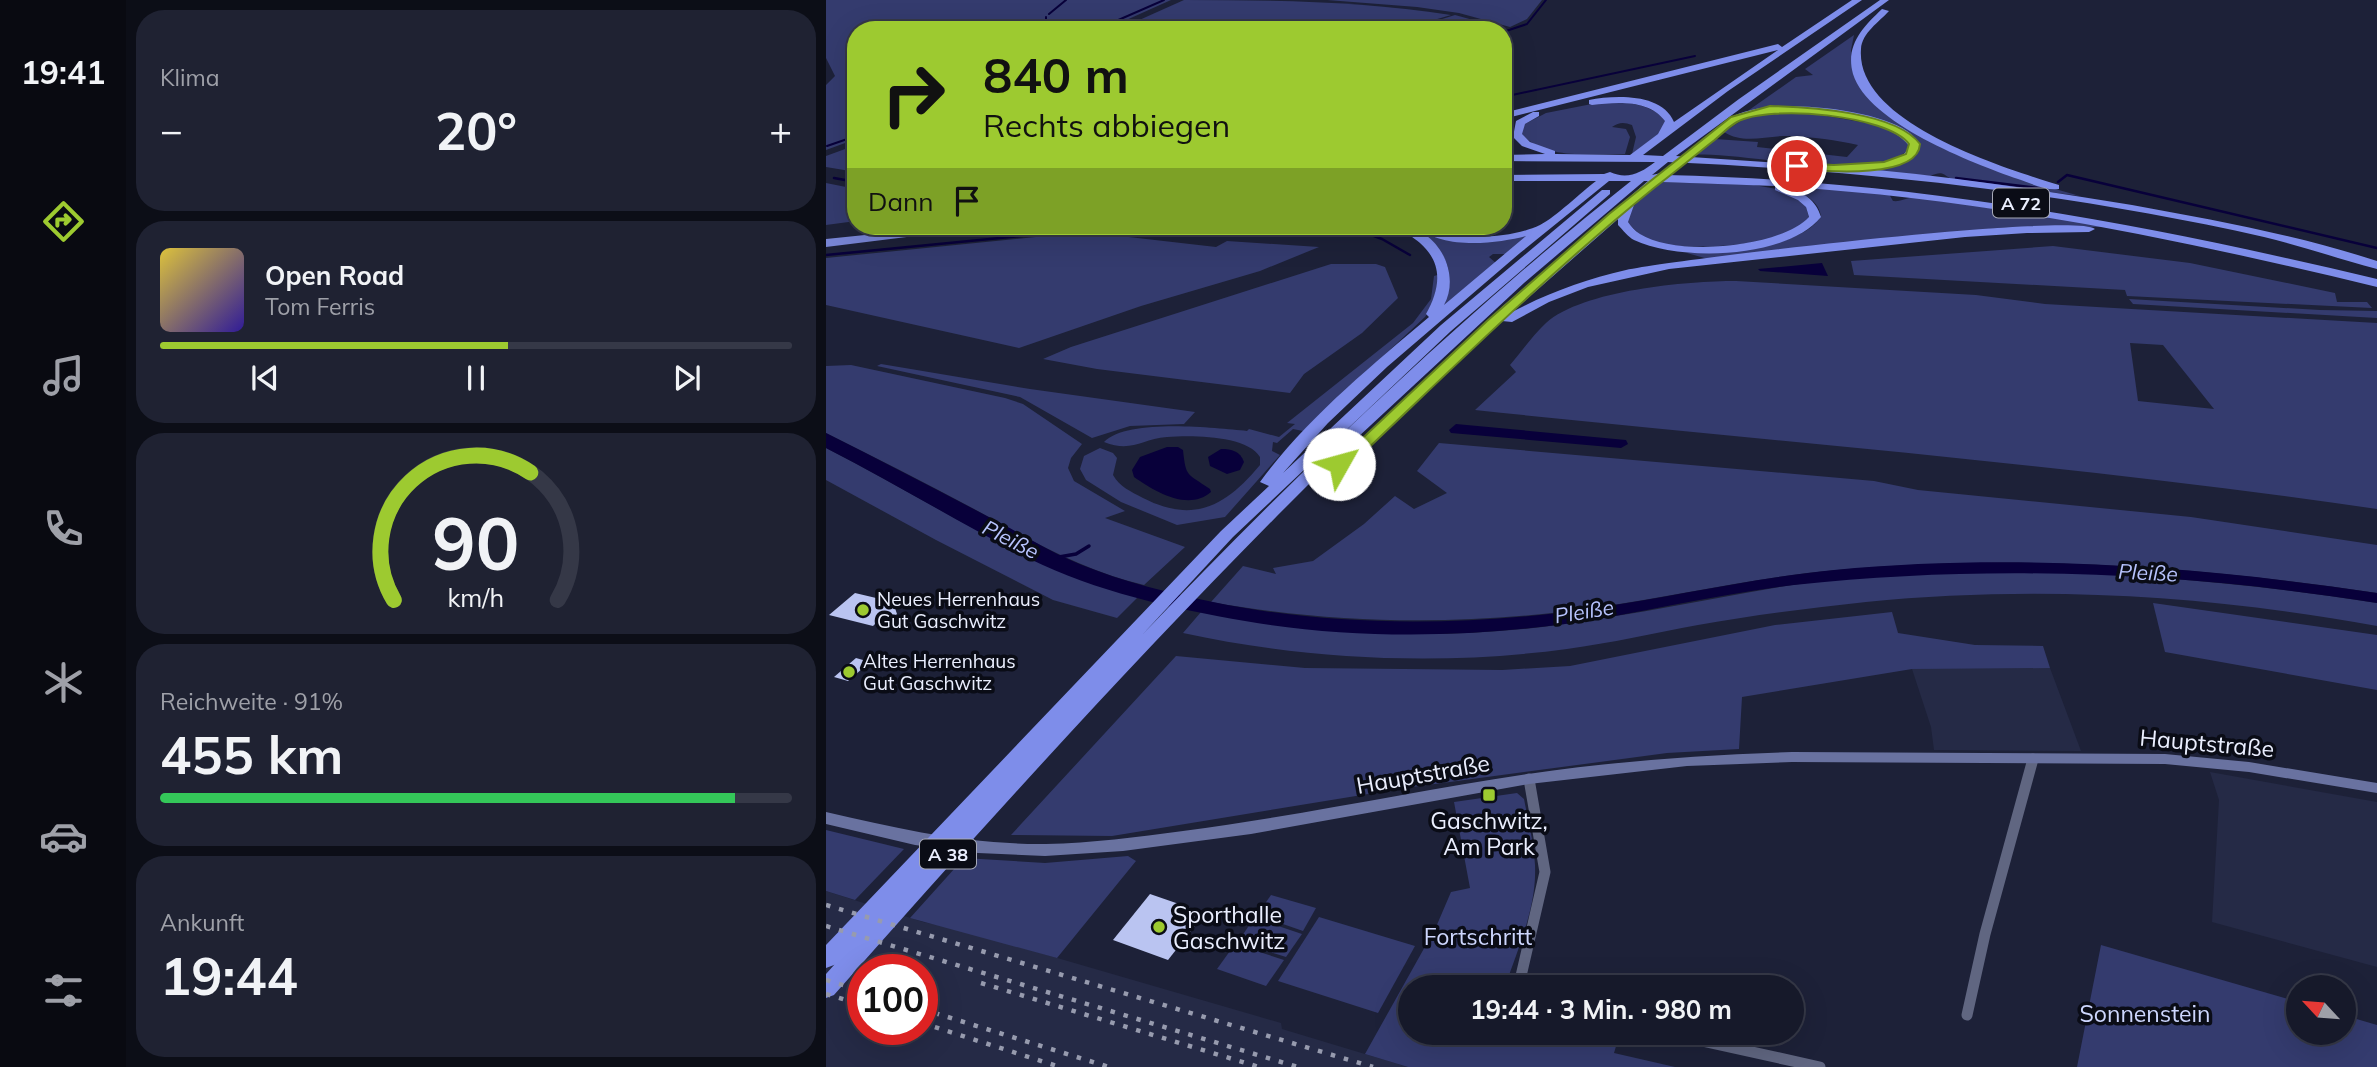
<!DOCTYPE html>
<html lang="de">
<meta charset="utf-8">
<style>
:root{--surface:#16192a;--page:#1f2232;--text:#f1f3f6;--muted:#9ea0a8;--line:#353847;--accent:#9dca30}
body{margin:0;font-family:Mulish,sans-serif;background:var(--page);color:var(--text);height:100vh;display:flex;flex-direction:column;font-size:26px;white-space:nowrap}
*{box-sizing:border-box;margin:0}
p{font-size:23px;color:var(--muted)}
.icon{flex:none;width:38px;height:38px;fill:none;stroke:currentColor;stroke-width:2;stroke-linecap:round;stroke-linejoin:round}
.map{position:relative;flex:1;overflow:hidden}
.drawer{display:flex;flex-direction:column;gap:10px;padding:10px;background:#0c0e17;width:700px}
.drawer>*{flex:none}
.hud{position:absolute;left:21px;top:21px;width:665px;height:214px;border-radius:28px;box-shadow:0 7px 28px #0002,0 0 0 2px var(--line);background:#9dca30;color:#111;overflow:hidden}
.needle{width:46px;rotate:296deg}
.fabs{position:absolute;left:1460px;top:975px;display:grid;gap:14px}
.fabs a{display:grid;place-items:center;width:70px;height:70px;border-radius:50%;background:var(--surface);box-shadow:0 7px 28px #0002,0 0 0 2px var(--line);font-size:35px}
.speed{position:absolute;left:21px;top:954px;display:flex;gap:14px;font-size:35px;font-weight:700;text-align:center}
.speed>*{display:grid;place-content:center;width:91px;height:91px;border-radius:50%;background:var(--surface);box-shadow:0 7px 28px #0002,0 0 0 2px var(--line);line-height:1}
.speed .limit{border:10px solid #d22;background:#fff;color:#111}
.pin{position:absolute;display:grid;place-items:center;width:60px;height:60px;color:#fff;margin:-30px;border:4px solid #fff;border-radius:50%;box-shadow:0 2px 7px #0007}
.me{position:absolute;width:77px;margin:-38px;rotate:52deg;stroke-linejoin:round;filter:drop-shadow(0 0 5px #0008)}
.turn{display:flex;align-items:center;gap:24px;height:147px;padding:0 21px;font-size:32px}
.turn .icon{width:91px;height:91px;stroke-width:2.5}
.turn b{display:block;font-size:49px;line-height:60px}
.then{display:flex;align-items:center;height:66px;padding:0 21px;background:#0003;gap:14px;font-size:26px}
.big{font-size:52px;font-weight:700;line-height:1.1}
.drawer .widget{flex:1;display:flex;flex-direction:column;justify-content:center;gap:10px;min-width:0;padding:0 24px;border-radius:28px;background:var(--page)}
.drawer .dial{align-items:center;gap:0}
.dial svg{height:182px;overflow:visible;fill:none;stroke:var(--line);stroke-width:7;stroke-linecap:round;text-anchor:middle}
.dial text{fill:var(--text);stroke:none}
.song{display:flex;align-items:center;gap:21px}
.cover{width:84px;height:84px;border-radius:10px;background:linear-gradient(135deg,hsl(50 70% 55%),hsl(250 70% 35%))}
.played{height:7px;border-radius:4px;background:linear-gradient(90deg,var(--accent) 55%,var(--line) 55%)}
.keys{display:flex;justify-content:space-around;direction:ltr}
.heat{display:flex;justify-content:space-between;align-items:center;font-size:38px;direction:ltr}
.charge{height:10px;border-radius:5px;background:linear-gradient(90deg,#34c759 91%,var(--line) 0)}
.trip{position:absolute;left:572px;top:975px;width:406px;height:70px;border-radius:35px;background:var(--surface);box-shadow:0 7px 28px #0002,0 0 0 2px var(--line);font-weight:700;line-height:70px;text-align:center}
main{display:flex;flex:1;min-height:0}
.tab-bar{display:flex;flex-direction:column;width:126px;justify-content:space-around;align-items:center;background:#090a11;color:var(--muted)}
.tab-bar .icon{width:49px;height:49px}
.tab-bar .active{color:var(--accent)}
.tab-bar b{font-size:32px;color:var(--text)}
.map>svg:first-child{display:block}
.built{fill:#252a46;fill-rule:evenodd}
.green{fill:#343b6e;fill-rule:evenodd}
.water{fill:#08003a}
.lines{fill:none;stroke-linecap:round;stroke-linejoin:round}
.stream-far2{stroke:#08003a;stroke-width:2}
.stream-far1{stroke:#08003a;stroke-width:2.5}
.stream{stroke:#08003a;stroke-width:3.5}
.building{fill:#bac4f1}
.minor{stroke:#606681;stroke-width:11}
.secondary{fill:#6972a0;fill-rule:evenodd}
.trunk{fill:#7885d5;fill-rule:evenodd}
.motorway{fill:#7e8dea;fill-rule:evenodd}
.rail{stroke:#979bae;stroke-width:4.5;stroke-dasharray:4.5 9;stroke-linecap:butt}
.route{fill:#9dca30;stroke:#66831f;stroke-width:2}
.poi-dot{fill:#9dca30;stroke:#0a0c16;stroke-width:2.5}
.labels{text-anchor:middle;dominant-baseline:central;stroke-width:7;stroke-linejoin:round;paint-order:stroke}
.shield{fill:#0a0c16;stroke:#a7aab8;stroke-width:2}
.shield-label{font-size:18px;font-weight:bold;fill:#eaeefe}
.poi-label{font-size:19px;fill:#eaeefe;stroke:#0a0c16;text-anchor:start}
.water-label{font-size:21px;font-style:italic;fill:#b7c3fd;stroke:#0a0c16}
.near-street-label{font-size:23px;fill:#eaeefe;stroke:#0a0c16}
.near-poi-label{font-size:23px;fill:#eaeefe;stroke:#0a0c16}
.near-park-label{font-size:23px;fill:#cdd6fd;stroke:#0a0c16}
</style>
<main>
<nav class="tab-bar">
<b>19:41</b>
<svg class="icon active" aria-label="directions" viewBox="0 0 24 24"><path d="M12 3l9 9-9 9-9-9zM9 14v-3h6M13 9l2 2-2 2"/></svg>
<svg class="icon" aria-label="music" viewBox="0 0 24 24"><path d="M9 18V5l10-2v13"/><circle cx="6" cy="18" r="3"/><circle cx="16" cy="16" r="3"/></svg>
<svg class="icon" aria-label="phone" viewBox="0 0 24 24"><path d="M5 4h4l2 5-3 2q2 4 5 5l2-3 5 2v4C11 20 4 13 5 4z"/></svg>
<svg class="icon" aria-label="climate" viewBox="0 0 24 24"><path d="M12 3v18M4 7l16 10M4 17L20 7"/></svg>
<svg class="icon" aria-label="car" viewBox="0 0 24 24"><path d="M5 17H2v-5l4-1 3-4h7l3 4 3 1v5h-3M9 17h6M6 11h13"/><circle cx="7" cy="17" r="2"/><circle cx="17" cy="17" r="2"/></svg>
<svg class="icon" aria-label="filters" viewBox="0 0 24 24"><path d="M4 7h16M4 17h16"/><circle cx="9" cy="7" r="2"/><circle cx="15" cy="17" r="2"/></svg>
</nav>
<section class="drawer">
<div class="widget"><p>Klima</p>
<div class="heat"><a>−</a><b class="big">20°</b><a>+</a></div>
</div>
<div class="widget">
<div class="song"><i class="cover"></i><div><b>Open Road</b><p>Tom Ferris</p></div></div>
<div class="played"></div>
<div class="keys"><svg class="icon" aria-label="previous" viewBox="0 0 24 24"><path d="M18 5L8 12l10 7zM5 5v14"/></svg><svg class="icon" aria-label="pause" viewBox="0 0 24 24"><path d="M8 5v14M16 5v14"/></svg><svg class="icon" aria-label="next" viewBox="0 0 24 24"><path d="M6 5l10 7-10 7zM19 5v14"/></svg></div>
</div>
<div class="widget dial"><svg viewBox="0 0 100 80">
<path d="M14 69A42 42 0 1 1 86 69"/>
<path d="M14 69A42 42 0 0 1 74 13" stroke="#9dca30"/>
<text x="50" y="56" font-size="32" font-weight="700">90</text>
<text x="50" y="72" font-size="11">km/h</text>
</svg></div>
<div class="widget"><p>Reichweite · 91%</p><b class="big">455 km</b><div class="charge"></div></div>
<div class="widget"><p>Ankunft</p><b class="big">19:44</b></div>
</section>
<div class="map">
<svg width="1551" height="1067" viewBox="0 0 1551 1067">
<rect width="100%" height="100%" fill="#1d2138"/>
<g class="built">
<path d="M1117 667 1224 668 1255 751 1108 750 1105 727 1086 669Z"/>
<path d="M1384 772 1551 802V967L1386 922 1393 800Z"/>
<path d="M0 891 97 922 132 929 455 1023 456 1029 582 1067H0ZM37 970H96V1029H37Z"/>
</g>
<g class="green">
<path d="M0 0H345L278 30H30V139L0 150V85L9 76 0 58Z"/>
<path d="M358 0C447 0 536 1 625 15L574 30H291Z"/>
<path d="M501 0H716L701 19 684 27 633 13 591 7Z"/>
<path d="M629 15 658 23 666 30H581Z"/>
<path d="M1028 35 1025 50 1027 72 1070 121 1194 179 1254 196 1125 179C1115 172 1115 172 1104 176L1041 170 1066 166 1092 145 1091 141 1071 126 999 110H923L970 77 987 75 979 69Z"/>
<path d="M776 102C801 102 822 103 840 120L833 134 806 154 810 137 806 125C798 122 793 122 786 127L800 129 804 137 799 154C764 153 723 161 695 134L697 125 720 113Z"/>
<path d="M967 110 1063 127 1085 146C1055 188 914 150 868 155L889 139 932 142 931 147 1021 157 1032 145C1011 140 986 137 964 136 942 135 918 145 898 132L924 115Z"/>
<path d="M30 145V172L0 167V156Z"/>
<path d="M835 182 928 185 951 189 979 203 983 218C967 247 861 251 831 243 818 239 810 232 801 221L803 210Z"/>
<path d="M0 183 30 189V221L0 225Z"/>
<path d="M955 185 1063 194 1067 201C1075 202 1082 197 1091 197L1288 227H1181L882 259 861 253C895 253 978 248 995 216 992 197 971 191 955 185Z"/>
<path d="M584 226H591L632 240 703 234 681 254H667L663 257 671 264 615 310C635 271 618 247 584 226Z"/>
<path d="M259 232 390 247 401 241 493 247 434 271 315 306 193 348 0 305V258Z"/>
<path d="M1227 246 1364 263 1509 293 1511 302H1541L1546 308 1301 296 1299 290 1028 275 1025 261Z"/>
<path d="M505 264H550L559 267 572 298 536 333 478 374 464 393 271 369 217 359 245 347Z"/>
<path d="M615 274 607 306 599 317 477 431 467 429 451 443 447 442 446 451 454 455 399 517 351 525 295 502 260 480 254 469 258 456 274 448 287 453 291 458 287 475C294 487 304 491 317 498 368 524 400 506 434 465V457C421 435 365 435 341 437 315 439 306 453 278 442 302 418 388 428 421 431L423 429 453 437 469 424 461 423 587 323 605 299 608 276Z"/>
<path d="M910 281 1150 295 1219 304 1551 323V509C1252 465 950 442 649 410L690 372 684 365C696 351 707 335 720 323 757 290 861 281 910 281ZM1304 343 1337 345 1388 409 1312 401Z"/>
<path d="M1303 299 1494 310 1551 311V318L1307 304Z"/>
<path d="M55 364 204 389 369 412 358 424 304 426 266 438 194 397 51 366Z"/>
<path d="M25 365 179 398 197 404 256 444 245 458 242 468 248 481 299 511 279 518 359 547 318 585C268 573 225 552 181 527 122 494 60 463 0 433V366Z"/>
<path d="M613 443 1048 481 1092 490 1365 517 1551 545V593C1371 566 1192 554 1011 570 930 577 852 596 772 607 643 626 513 625 385 602L417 566 450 574 447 568 487 561 538 524 569 496 588 509 621 493 591 471Z"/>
<path d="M0 448C103 500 199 567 312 597L291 618 227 600 110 540 0 480Z"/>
<path d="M1186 571C1309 573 1430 584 1551 603V626C1382 595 1211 585 1040 602 984 608 928 615 872 625 829 633 785 643 741 649 614 666 482 660 357 633L375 612C494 636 619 641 739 624 809 614 879 600 948 588 1026 574 1107 574 1186 571Z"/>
<path d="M1327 603 1551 635V690L1339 652Z"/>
<path d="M1066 612 1072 633 1149 645 1217 646 1224 668 1086 669 916 697 913 749 841 753 579 788 286 836 185 835 350 656 479 668 676 670 744 666 949 625Z"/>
<path d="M691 793 698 799C702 820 708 843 709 865 711 907 692 948 679 987H584V1032L794 1033 788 1053 849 1067H582L539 1054 610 927 625 892 644 888 628 802Z"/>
<path d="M0 830 78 849 29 900 0 891Z"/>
<path d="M302 856 310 861 231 958 84 918 138 858 219 863Z"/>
<path d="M445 895 490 908 477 931 431 915Z"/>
<path d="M493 917 589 946 552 1013 452 981Z"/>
<path d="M428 918 476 934 460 957 412 942Z"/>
<path d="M409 944 458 960 440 986 391 969Z"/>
<path d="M1275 945 1472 1002V1032H1517V1015L1551 1025V1067H1251Z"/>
</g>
<g class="water">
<path d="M304 226H507L494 237 325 232Z"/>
<path d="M996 263 1002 276 934 271 932 269Z"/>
<path d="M630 424 800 440 802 444 795 448 625 433 623 430Z"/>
<path d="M0 433C60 463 119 494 178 525 204 539 228 554 256 565 298 582 343 593 387 602 513 628 643 626 770 608 850 596 928 578 1008 570 1190 553 1370 566 1551 593V603C1357 572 1164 564 968 585 891 594 816 613 739 624 635 638 523 639 419 621 349 609 268 591 204 559 135 524 69 483 0 448Z"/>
<path d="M341 447H352L357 450C360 478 361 473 384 489L385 492C362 512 328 491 308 477L306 470 314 457Z"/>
<path d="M395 449C406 449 414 451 418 462L414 470 401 474 384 466 382 457Z"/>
</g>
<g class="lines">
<g class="stream-far2">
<path d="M223 14 240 0"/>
<path d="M220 17V20L274 28 338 0"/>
<path d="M677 32 701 24 720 0"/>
<path d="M677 97 869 56"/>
<path d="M1 146 30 136"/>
</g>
<g class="stream-far1">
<path d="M8 178 30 182"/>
<path d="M1130 178 1220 189"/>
<path d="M1232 182 1241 175 1551 248"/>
<path d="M522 226 556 239 584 255"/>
<path d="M0 255 296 226"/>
</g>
<path class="stream" d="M233 557 250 554 263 546"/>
</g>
<g class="building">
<path d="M29 593 67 602 71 614 66 618H55L47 626 3 615Z"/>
<path d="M30 658 44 662 22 681 8 677Z"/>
<path d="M324 894 379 913 342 960 287 940Z"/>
</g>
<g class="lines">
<g class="minor">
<path d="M703 779 719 872 695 976 704 987"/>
<path d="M1141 1015 1159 934 1207 759"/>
<path d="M835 1032 994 1067"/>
</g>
<path class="secondary" d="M966 752 1339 754 1423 762 1551 783V793L1423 772 1339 764 966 762 861 766 703 784 425 834 297 851 219 856 152 853 89 845 0 824V812C73 829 144 845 220 844 266 843 311 837 357 831 473 816 587 791 702 774 790 761 878 755 966 752Z"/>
<path class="trunk" d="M117 227 121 228V232L0 247V239Z"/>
<g class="motorway">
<path d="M1026 0H1036L902 91 817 155 837 156 913 99 1054 0H1063L850 156 1044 169V165L1074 158 1084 147C1063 116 986 110 950 112 936 113 922 118 908 122L903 119C935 95 1055 108 1085 134 1088 137 1091 143 1094 147 1085 164 1069 167 1051 170 1136 178 1221 191 1306 205 1388 220 1471 235 1551 261V269C1513 259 1476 246 1438 237 1242 193 1042 171 842 162L826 175 835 173 840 175C1082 180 1316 223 1551 279V287C1357 240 1161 199 961 187 977 192 990 200 995 217 961 259 854 262 808 240 802 237 797 230 792 225V219L686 312C722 293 760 279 800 270 851 259 1246 212 1269 229L1263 232 1201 233 1139 237 843 269 762 287 723 302 686 322 676 321 534 456 498 481 487 480C320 646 163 820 8 995L0 998V974L17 955 8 965 0 968V945L395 531 443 486 434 482C480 419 544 367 603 317L600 314C614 289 618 264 594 243 587 237 578 232 572 226 610 226 636 272 618 305L700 236C670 244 615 250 591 226 608 226 622 234 639 236 663 238 693 235 714 225 730 217 755 192 770 181H677V175L778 174 784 172C801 180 815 173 829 162L677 161V155L719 154 696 146 687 137 690 121 707 112H713V116L699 124 696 134 704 142 729 151V154L804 155 832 134 839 121C823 99 790 102 766 105L763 104V100C789 95 836 93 848 122L952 50 677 119V113L952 44 956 47ZM783 181H805C631 319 469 475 316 635L407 537 625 331 784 194V190H776L615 325 457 473 502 423 561 367 694 253ZM818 181H822L677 306 524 450 503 464 698 283ZM835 182 949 186V190L972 200 980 207 983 217C954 248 850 257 814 234 809 231 805 226 802 222L808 205Z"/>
<path d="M1056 9 1063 11C1053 22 1036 33 1035 49 1029 123 1178 168 1233 185V189C1220 191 1204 183 1192 179 1146 163 1042 123 1027 74 1019 45 1037 27 1056 9Z"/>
<path d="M131 226H194L188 229 117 233 111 230 117 227Z"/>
</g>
<g class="rail">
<path d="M0 905 547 1067"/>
<path d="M0 926 472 1067"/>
<path d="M0 980 37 991"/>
<path d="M155 983 433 1067"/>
<path d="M0 994 37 1005"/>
<path d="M96 1009 283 1067"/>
<path d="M96 1023 234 1067"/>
</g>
</g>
<path class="route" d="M944 106C983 107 1070 112 1094 144 1092 180 996 171 971 169L967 168V163L1008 165 1058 162 1080 154 1083 144C1061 115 944 104 911 122 902 127 894 136 886 142 867 157 848 173 828 188 725 271 630 365 534 456L518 467H508L506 464 524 450 661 321 783 214 905 117Z"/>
<g class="poi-dot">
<circle cx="37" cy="610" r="7"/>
<circle cx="23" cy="672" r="7"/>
<rect x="656" y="788" width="14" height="14" rx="3.5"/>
<circle cx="333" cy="927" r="7"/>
</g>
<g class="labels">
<g class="shield">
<rect x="1167" y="188.5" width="56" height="29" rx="5"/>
<rect x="94" y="839.5" width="56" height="29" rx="5"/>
</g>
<g class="shield-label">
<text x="1195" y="203">A 72</text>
<text x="122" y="854">A 38</text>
</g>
<g class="poi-label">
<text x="51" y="599">Neues Herrenhaus<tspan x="51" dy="22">Gut Gaschwitz</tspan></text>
<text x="37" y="661">Altes Herrenhaus<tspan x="37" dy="22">Gut Gaschwitz</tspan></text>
</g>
<g class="water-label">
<text transform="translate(185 539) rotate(27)">Pleiße</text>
<text transform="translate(1322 572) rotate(3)">Pleiße</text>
<text transform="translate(758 611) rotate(-9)">Pleiße</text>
</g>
<g class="near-street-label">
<text transform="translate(1381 743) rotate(5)">Hauptstraße</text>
<text transform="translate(597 774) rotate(-10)">Hauptstraße</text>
</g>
<g class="near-poi-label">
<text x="663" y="820">Gaschwitz,<tspan x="663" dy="26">Am Park</tspan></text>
<text x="347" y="914" text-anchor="start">Sporthalle<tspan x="347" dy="26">Gaschwitz</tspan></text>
</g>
<g class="near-park-label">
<text x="652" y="936">Fortschritt</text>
<text x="1319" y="1013">Sonnenstein</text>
</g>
</g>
</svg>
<div class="fabs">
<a><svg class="needle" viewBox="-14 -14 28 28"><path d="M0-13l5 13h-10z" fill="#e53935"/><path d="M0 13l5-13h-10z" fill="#9ea0a8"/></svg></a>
</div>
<div class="speed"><div class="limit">100</div></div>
<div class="pin" style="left:971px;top:166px;background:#d93025"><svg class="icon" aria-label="arrive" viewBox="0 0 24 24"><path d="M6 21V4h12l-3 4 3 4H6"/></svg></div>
<svg class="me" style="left:513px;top:464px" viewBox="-20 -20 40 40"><circle r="19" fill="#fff"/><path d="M0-13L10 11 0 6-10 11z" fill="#9dca30"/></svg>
<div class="trip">19:44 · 3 Min. · 980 m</div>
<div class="hud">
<div class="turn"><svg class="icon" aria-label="right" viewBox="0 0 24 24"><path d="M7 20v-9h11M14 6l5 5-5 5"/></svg><div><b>840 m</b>Rechts abbiegen</div></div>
<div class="then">Dann<svg class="icon" aria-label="arrive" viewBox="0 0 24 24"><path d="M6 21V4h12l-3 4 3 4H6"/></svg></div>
</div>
</div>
</main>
